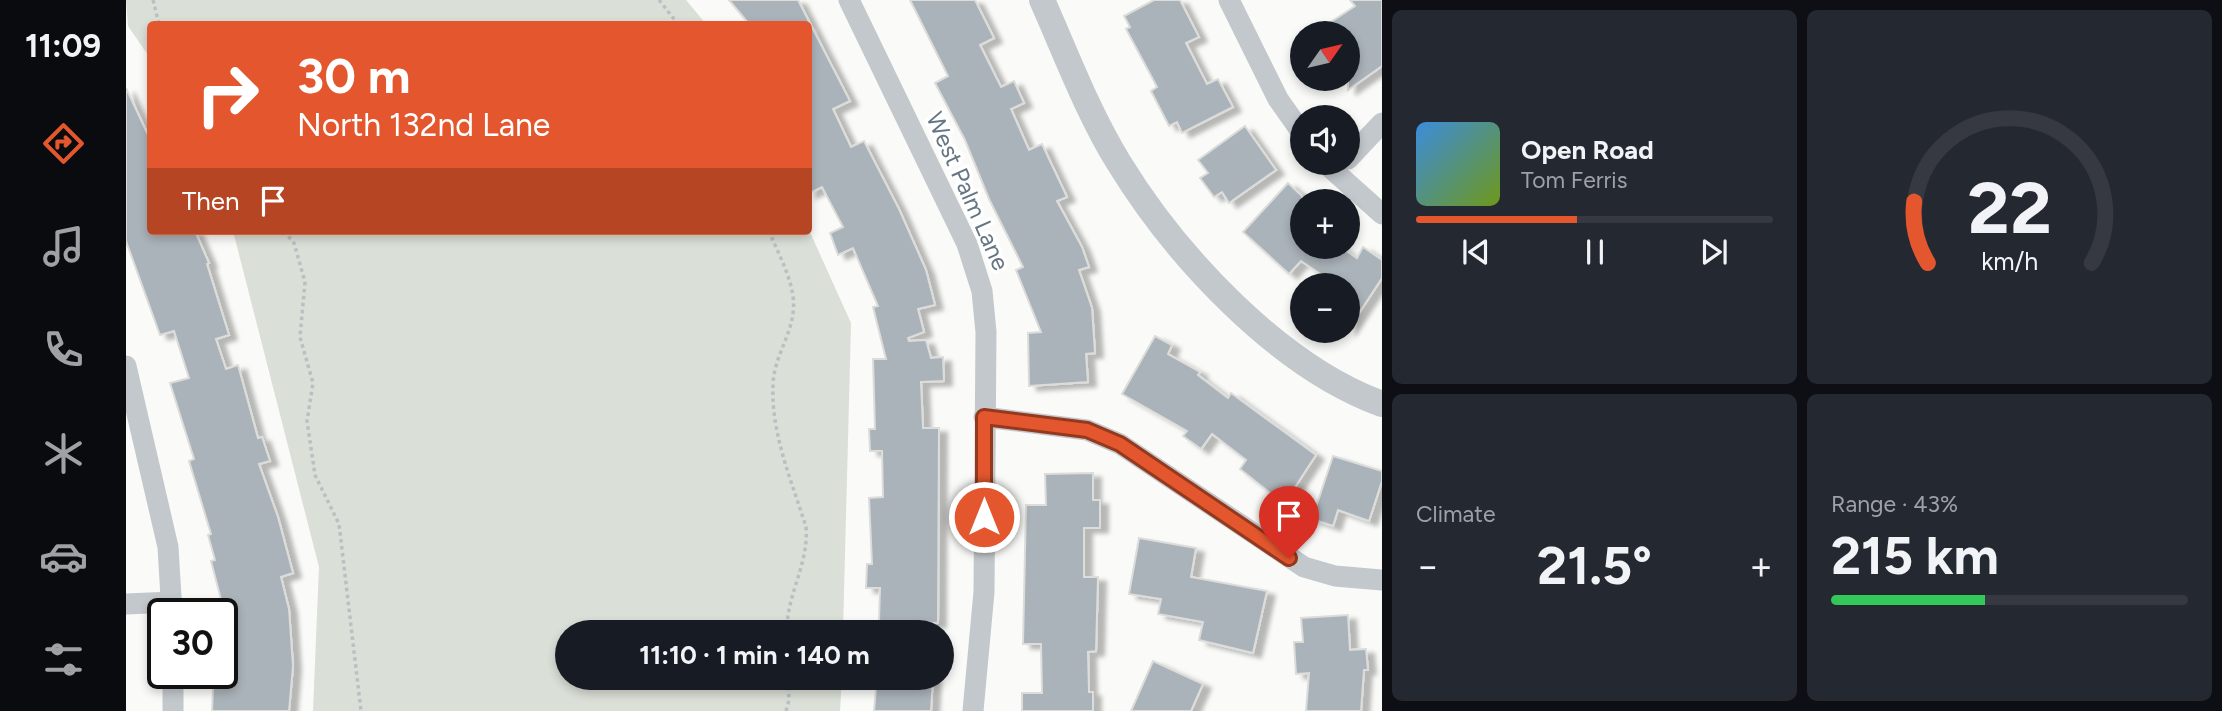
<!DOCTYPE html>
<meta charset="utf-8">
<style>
:root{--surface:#171b24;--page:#242831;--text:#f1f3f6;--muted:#9ea1a6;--line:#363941;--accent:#e4572e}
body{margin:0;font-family:Figtree,sans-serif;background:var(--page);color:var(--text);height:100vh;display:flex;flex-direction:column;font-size:26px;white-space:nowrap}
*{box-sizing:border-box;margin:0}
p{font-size:23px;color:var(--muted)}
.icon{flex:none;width:38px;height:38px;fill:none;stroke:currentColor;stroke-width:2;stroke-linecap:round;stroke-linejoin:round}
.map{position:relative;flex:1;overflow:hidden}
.details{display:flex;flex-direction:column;gap:10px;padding:10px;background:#0d0f14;width:840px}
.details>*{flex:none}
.hud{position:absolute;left:21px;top:21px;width:665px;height:214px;border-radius:7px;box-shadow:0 4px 10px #0003;background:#e4572e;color:#fff;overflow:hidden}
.needle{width:46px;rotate:56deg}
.tools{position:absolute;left:1164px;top:21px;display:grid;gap:14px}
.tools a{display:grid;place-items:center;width:70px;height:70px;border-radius:50%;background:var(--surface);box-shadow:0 4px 10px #0003;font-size:35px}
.speed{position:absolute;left:21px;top:598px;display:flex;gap:14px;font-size:35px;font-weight:700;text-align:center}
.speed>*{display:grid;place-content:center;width:91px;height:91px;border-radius:50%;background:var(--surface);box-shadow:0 4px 10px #0003;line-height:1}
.speed .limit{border:4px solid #111;border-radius:10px;background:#fff;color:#111}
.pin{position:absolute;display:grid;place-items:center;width:60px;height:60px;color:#fff;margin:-72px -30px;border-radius:50% 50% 50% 0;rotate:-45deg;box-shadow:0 0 7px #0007}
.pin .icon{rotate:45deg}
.me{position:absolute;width:77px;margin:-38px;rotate:0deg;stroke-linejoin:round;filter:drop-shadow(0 0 5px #0008)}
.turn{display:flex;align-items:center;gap:24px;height:147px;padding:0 35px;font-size:32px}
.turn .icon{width:91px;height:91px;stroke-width:2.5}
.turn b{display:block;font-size:49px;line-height:60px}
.then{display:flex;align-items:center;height:66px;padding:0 35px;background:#0003;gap:14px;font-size:26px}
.big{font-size:52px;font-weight:700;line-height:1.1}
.details .card{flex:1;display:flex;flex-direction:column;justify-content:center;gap:10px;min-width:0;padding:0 24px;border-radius:10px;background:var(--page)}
.details .dial{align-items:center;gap:0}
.dial svg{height:182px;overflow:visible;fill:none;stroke:var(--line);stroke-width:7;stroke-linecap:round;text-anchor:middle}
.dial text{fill:var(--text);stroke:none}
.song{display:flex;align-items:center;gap:21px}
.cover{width:84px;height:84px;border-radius:10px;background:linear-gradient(135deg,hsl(210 70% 55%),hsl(80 70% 35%))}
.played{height:7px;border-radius:4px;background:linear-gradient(90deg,var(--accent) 45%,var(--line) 45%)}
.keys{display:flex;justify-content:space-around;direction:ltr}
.heat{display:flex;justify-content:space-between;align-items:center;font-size:38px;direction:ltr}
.charge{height:10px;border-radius:5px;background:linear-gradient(90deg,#34c759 43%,var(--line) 0)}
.details .tiles{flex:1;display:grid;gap:10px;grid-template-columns:repeat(2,1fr)}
.trip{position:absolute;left:429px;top:620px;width:399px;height:70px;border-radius:35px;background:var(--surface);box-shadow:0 4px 10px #0003;font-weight:700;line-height:70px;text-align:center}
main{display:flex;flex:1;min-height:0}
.tab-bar{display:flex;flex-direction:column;width:126px;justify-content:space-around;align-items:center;background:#090b0e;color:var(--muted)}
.tab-bar .icon{width:49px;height:49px}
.tab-bar .selected{color:var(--accent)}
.tab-bar b{font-size:32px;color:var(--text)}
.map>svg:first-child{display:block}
.green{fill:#dadfd7}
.building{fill:#aab3b9;stroke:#dcdcda;stroke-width:2;filter:url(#shadow)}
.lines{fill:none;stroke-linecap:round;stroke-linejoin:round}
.path{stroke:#bbbfc2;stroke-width:3.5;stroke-dasharray:3.5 3.5;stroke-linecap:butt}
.minor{stroke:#c3c8cc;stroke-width:21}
.tertiary{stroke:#c3c8cc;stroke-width:26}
.route-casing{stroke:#94391e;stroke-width:18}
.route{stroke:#e4572e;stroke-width:12}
.labels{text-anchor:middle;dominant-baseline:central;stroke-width:7;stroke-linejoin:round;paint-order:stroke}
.street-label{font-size:24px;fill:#657683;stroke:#fff}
</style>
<main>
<nav class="tab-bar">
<b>11:09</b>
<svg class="icon selected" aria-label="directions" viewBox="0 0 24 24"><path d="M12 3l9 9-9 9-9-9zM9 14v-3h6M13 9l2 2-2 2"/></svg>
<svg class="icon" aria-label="music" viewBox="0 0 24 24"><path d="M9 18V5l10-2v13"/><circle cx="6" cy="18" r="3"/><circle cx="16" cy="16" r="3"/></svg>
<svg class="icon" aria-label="phone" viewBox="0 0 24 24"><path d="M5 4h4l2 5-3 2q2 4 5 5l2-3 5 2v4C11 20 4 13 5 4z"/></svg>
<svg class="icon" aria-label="climate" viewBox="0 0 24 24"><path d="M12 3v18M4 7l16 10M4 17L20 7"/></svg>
<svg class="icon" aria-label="car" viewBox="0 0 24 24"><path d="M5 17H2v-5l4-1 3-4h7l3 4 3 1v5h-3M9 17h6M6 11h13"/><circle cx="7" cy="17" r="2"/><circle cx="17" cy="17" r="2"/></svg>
<svg class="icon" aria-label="filters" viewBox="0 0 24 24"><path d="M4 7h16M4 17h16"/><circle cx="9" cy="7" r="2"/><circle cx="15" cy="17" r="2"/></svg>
</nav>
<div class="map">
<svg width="1256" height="711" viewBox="0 0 1256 711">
<defs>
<filter id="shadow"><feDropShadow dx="8" dy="4.5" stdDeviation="2" flood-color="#0004"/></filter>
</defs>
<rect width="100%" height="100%" fill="#fafaf8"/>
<g class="green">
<path d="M0 0H560L580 24H24V58L2 26Z"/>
<path d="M683 230 725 323 717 632H441V677H716L714 711H187L193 567 107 231Z"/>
</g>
<g class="building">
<path d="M603 0H672L724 101 707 109 725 147 738 141 773 209 800 270 809 305 792 309 798 332 782 338 783 341 800 340 805 358 817 357 818 381 795 382 797 428H813L812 623 753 621 754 588H740L741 564H746L743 498 757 497 756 451H744L743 429H749L747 359H760L747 307 752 306 727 248 712 255 704 233 717 227 696 187 682 194V24H623Z"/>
<path d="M784 0H849L868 38 854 45 875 87 888 81 898 103 885 109 903 150 916 144 941 197 931 201 956 247 963 267 953 270 966 308 969 353 960 354 962 382 903 386 902 333 915 332 890 270 897 267 863 199 839 140 809 83 822 76Z"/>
<path d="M1028 0H1054L1073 37 1060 43 1081 84 1092 79 1107 107 1056 133 1051 122 1043 126 1025 91 1031 87 1000 29 1004 27 998 16Z"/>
<path d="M1224 0H1256V66L1222 90V33H1188L1229 6Z"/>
<path d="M0 88 24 139V231H69L83 263 81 264 103 335 90 339 100 369 112 365 132 438 136 437 144 461 133 464 152 517 167 573 155 577 163 609 167 666 163 711H86L87 686H96L98 611 85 561 89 560 82 535 85 534 63 461 68 459 44 383 63 378 48 331 34 335 0 241Z"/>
<path d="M1119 126 1150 170 1103 203 1096 192 1088 197 1074 178 1082 173 1072 160Z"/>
<path d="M1162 183 1176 196V247H1214L1231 258 1237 247 1256 260V278L1222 330V285H1211L1175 261 1163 274 1117 232Z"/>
<path d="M1029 336 1046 345 1042 354 1074 372 1072 375 1102 398 1105 393 1190 455 1158 504 1114 469 1120 460 1086 434 1075 449 1057 436 1061 431 996 394Z"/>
<path d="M1207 456 1256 471V481L1243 521 1212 510 1207 526 1186 519Z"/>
<path d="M967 473V500H974V528H958V577H972L970 651 962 652 963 692H967V711H896V693H916L915 644H897L900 505H920L919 474Z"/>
<path d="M1013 538 1070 548 1065 577 1141 591 1127 653 1073 640 1077 622 1032 614 1035 599 1003 594Z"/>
<path d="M1222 615 1224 650 1240 649 1242 670H1238L1235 711H1180L1183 673 1170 674 1168 642H1177L1175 618Z"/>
<path d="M1027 661 1077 684 1065 711H1005Z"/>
<path d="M751 677H807L805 711H748Z"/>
</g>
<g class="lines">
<g class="path">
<path d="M27 0 33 24"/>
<path d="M533 0 552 24"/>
<path d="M158 231 168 243 179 282 174 337 187 383 181 421 189 475 213 524 235 711"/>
<path d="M643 231C653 256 671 286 667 313 664 338 647 360 647 386 645 434 666 482 680 527 683 565 660 595 661 632"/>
<path d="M660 711 663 700 662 677"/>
</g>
<g class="minor">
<path d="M723 0 841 244 856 291 860 332 858 592 847 711"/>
<path d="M1103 0 1152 99 1176 133"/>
<path d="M1222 159 1256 123"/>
<path d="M1199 163 1256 214"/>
<path d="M0 366 42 547 46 614"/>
<path d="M858 417 961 430 994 444 1178 567 1209 576 1256 580"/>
<path d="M0 604 46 602"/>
<path d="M47 674V711"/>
</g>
<path class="tertiary" d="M916 0C940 54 962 113 993 163 1050 256 1152 366 1256 404"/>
</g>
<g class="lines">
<defs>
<path id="route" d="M858 517V417L961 430 994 444 1163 558"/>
</defs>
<use href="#route" class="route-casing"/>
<use href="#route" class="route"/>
</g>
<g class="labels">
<g class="street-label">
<text transform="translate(842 191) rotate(66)">West Palm Lane</text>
</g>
</g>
</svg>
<div class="tools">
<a><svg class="needle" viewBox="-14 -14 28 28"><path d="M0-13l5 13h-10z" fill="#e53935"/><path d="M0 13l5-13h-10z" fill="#9ea1a6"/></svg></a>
<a><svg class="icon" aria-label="sound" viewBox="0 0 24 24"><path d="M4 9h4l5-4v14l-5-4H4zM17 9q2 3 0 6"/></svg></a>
<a>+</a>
<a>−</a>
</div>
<div class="speed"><div class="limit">30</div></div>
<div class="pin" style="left:1163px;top:558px;background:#d93025"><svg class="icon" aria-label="arrive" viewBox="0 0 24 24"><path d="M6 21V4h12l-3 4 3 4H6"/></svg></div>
<svg class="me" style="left:858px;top:517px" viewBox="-20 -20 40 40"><circle r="17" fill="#e4572e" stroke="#fff" stroke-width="3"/><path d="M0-11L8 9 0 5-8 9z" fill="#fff"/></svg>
<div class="trip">11:10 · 1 min · 140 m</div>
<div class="hud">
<div class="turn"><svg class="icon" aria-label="right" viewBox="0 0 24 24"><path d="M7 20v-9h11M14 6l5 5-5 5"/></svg><div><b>30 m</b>North 132nd Lane</div></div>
<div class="then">Then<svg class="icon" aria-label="arrive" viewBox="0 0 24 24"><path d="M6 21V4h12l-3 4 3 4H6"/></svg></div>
</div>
</div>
<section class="details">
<div class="tiles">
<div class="card">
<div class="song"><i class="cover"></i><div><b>Open Road</b><p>Tom Ferris</p></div></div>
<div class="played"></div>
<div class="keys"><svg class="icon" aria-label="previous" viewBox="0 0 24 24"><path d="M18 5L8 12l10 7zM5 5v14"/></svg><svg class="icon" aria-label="pause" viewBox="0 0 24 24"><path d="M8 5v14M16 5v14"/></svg><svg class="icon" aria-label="next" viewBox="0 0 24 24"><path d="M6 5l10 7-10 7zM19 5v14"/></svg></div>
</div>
<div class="card dial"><svg viewBox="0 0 100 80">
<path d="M14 69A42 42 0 1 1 86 69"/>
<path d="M14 69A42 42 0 0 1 8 42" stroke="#e4572e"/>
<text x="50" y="56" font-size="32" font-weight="700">22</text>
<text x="50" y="72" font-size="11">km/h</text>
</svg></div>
<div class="card"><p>Climate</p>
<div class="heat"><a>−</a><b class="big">21.5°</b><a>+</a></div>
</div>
<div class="card"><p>Range · 43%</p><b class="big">215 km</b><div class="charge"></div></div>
</div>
</section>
</main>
